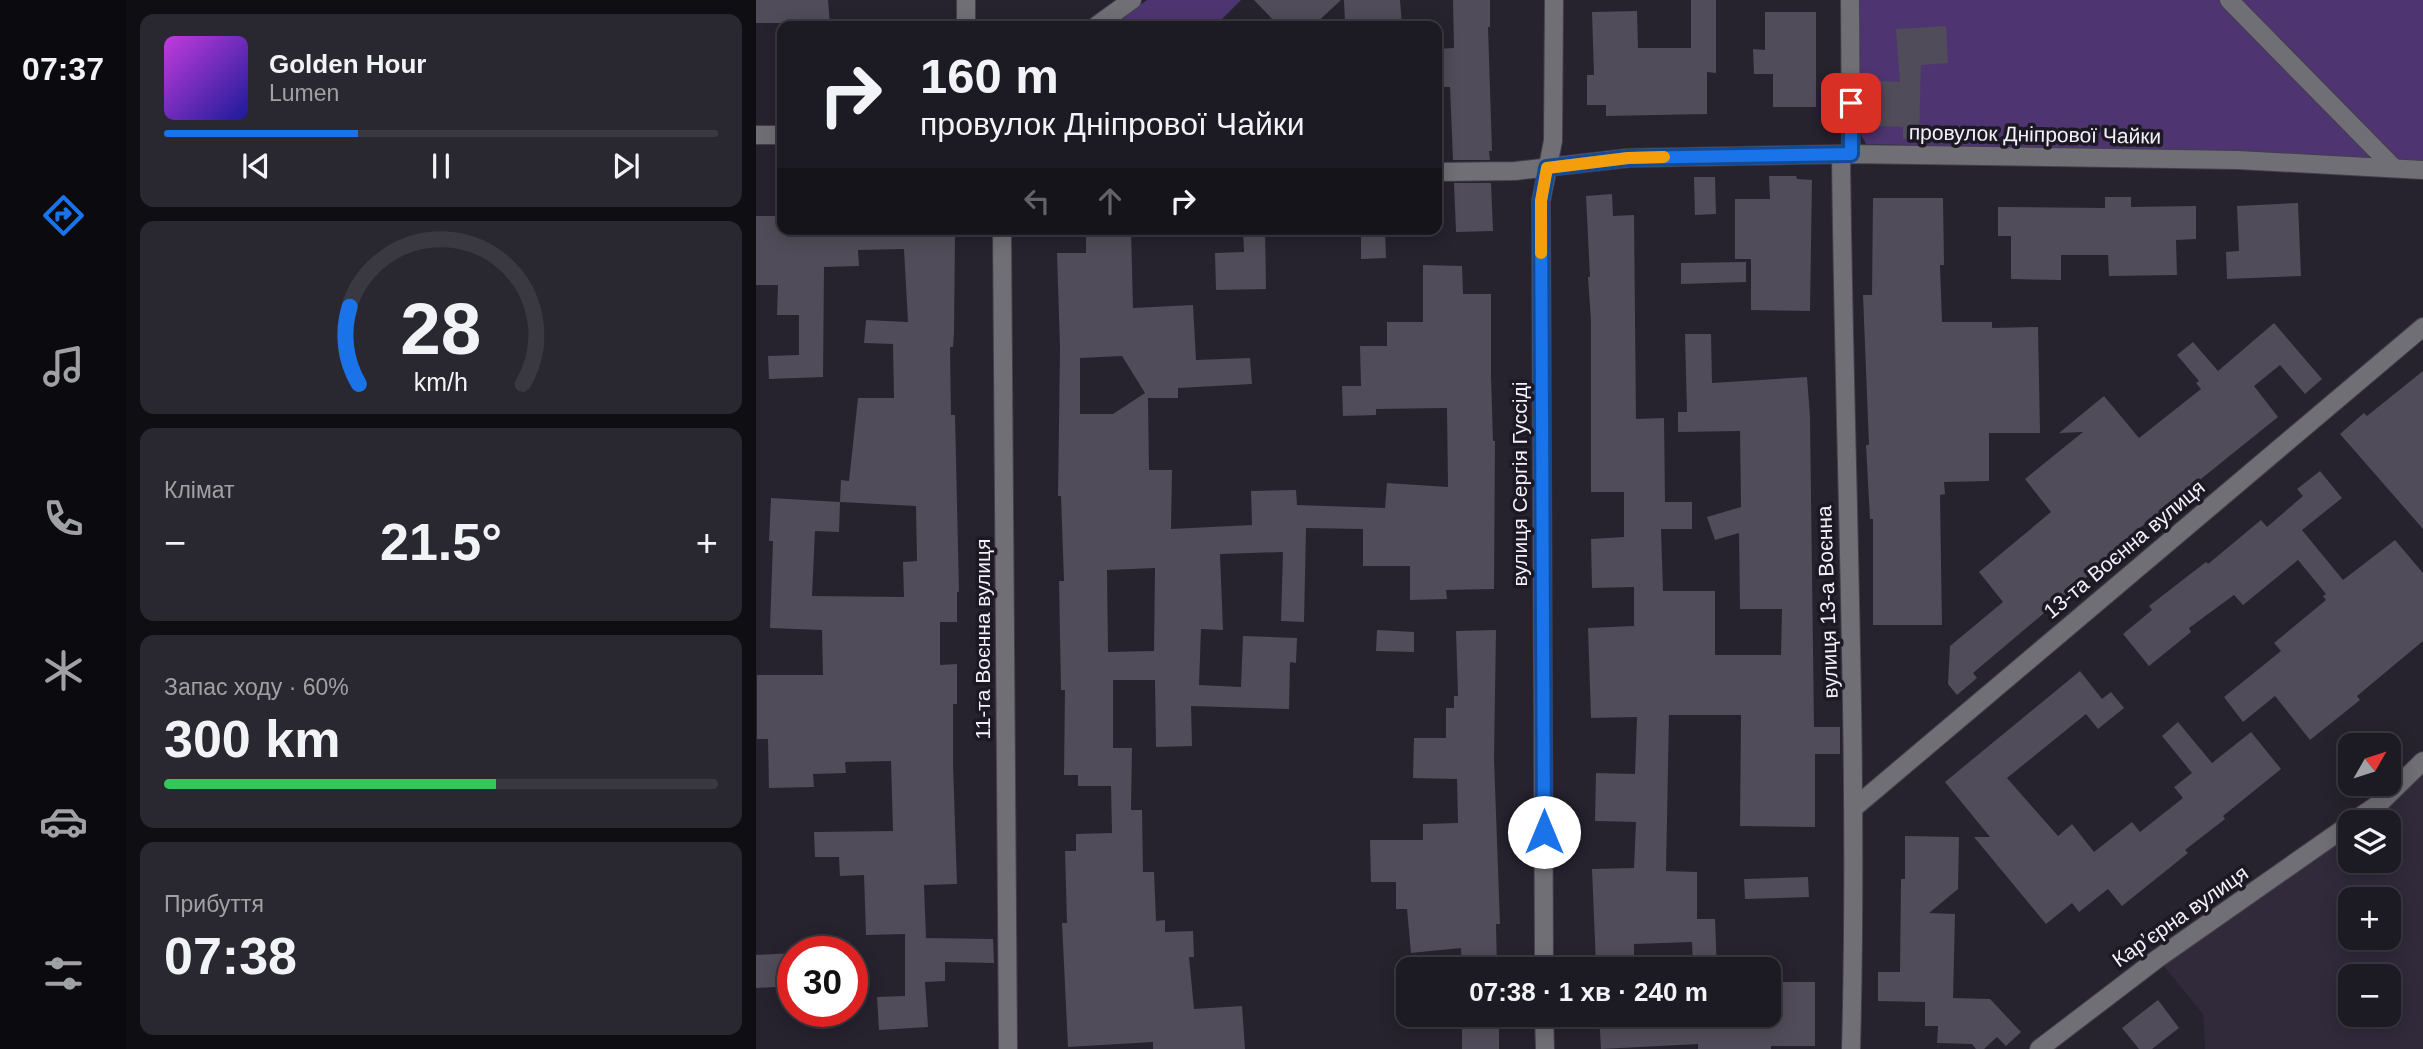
<!DOCTYPE html>
<html lang="uk">
<meta charset="utf-8">
<style>
:root{--surface:#1c1a22;--page:#29272f;--text:#f1f3f6;--muted:#a0a1a5;--line:#3a3840;--accent:#1a73e8}
body{margin:0;font-family:Helvetica,sans-serif;background:var(--page);color:var(--text);height:100vh;display:flex;flex-direction:column;font-size:26px;white-space:nowrap}
*{box-sizing:border-box;margin:0}
p{font-size:23px;color:var(--muted)}
.icon{flex:none;width:38px;height:38px;fill:none;stroke:currentColor;stroke-width:2;stroke-linecap:round;stroke-linejoin:round}
.map{position:relative;flex:1;overflow:hidden}
.side{display:flex;flex-direction:column;gap:14px;padding:14px;background:#0f0e13;width:630px}
.side>*{flex:none}
.top-card{position:absolute;left:21px;top:21px;width:665px;height:214px;border-radius:14px;box-shadow:0 4px 18px #0003,0 0 0 2px var(--line);background:#1c1a22;color:var(--text);overflow:hidden}
.needle{width:46px;rotate:51deg}
.fabs{position:absolute;left:1582px;top:733px;display:grid;gap:14px}
.fabs a{display:grid;place-items:center;width:63px;height:63px;border-radius:14px;background:var(--surface);box-shadow:0 4px 18px #0003,0 0 0 2px var(--line);font-size:35px}
.speed{position:absolute;left:21px;top:936px;display:flex;gap:14px;font-size:35px;font-weight:700;text-align:center}
.speed>*{display:grid;place-content:center;width:91px;height:91px;border-radius:50%;background:var(--surface);box-shadow:0 4px 18px #0003,0 0 0 2px var(--line);line-height:1}
.speed .limit{border:10px solid #d22;background:#fff;color:#111}
.pin{position:absolute;display:grid;place-items:center;width:60px;height:60px;color:#fff;margin:-30px;border-radius:14px;box-shadow:0 4px 10px #0006}
.me{position:absolute;width:77px;margin:-38px;rotate:0deg;stroke-linejoin:round;filter:drop-shadow(0 0 5px #0008)}
.turn{display:flex;align-items:center;gap:24px;height:147px;padding:0 28px;font-size:32px}
.turn .icon{width:91px;height:91px;stroke-width:2.5}
.turn b{display:block;font-size:49px;line-height:60px}
.lanes{display:flex;align-items:center;height:66px;padding:0 28px;background:#0003;justify-content:center;gap:35px;direction:ltr}
.lanes .off{opacity:.35}
.big{font-size:52px;font-weight:800;line-height:1.1}
.side .card{flex:1;display:flex;flex-direction:column;justify-content:center;gap:10px;min-width:0;padding:0 24px;border-radius:14px;background:var(--page)}
.side .dial{align-items:center;gap:0}
.dial svg{height:182px;overflow:visible;fill:none;stroke:var(--line);stroke-width:7;stroke-linecap:round;text-anchor:middle}
.dial text{fill:var(--text);stroke:none}
.song{display:flex;align-items:center;gap:21px}
.cover{width:84px;height:84px;border-radius:10px;background:linear-gradient(135deg,hsl(290 70% 55%),hsl(240 70% 35%))}
.played{height:7px;border-radius:4px;background:linear-gradient(90deg,var(--accent) 35%,var(--line) 35%)}
.keys{display:flex;justify-content:space-around;direction:ltr}
.heat{display:flex;justify-content:space-between;align-items:center;font-size:38px;direction:ltr}
.charge{height:10px;border-radius:5px;background:linear-gradient(90deg,#34c759 60%,var(--line) 0)}
.trip{position:absolute;left:640px;top:957px;width:385px;height:70px;border-radius:14px;background:var(--surface);box-shadow:0 4px 18px #0003,0 0 0 2px var(--line);font-weight:800;line-height:70px;text-align:center}
main{display:flex;flex:1;min-height:0}
.tab-bar{display:flex;flex-direction:column;width:126px;justify-content:space-around;align-items:center;background:#0b0a0e;color:var(--muted)}
.tab-bar .icon{width:49px;height:49px}
.tab-bar .on{color:var(--accent)}
.tab-bar b{font-size:32px;color:var(--text)}
.map>svg:first-child{display:block}
.built{fill:#302a3b;fill-rule:evenodd}
.green{fill:#4e3571}
.building{fill:#504c59;fill-rule:evenodd}
.lines{fill:none;stroke-linecap:round;stroke-linejoin:round}
.minor-casing{stroke:#433f4a;stroke-width:20}
.minor{stroke:#716f76;stroke-width:18}
.route-casing{stroke:#114b97;stroke-width:18}
.route{stroke:#1a73e8;stroke-width:12}
.slow{stroke:#f59e0b;stroke-width:12}
.labels{text-anchor:middle;dominant-baseline:central;stroke-width:7;stroke-linejoin:round;paint-order:stroke}
.street-label{font-size:21px;fill:#f2f0f8;stroke:#1d1924}
</style>
<main>
<nav class="tab-bar">
<b>07:37</b>
<svg class="icon on" aria-label="directions" viewBox="0 0 24 24"><path d="M12 3l9 9-9 9-9-9zM9 14v-3h6M13 9l2 2-2 2"/></svg>
<svg class="icon" aria-label="music" viewBox="0 0 24 24"><path d="M9 18V5l10-2v13"/><circle cx="6" cy="18" r="3"/><circle cx="16" cy="16" r="3"/></svg>
<svg class="icon" aria-label="phone" viewBox="0 0 24 24"><path d="M5 4h4l2 5-3 2q2 4 5 5l2-3 5 2v4C11 20 4 13 5 4z"/></svg>
<svg class="icon" aria-label="climate" viewBox="0 0 24 24"><path d="M12 3v18M4 7l16 10M4 17L20 7"/></svg>
<svg class="icon" aria-label="car" viewBox="0 0 24 24"><path d="M5 17H2v-5l4-1 3-4h7l3 4 3 1v5h-3M9 17h6M6 11h13"/><circle cx="7" cy="17" r="2"/><circle cx="17" cy="17" r="2"/></svg>
<svg class="icon" aria-label="filters" viewBox="0 0 24 24"><path d="M4 7h16M4 17h16"/><circle cx="9" cy="7" r="2"/><circle cx="15" cy="17" r="2"/></svg>
</nav>
<section class="side">
<div class="card">
<div class="song"><i class="cover"></i><div><b>Golden Hour</b><p>Lumen</p></div></div>
<div class="played"></div>
<div class="keys"><svg class="icon" aria-label="previous" viewBox="0 0 24 24"><path d="M18 5L8 12l10 7zM5 5v14"/></svg><svg class="icon" aria-label="pause" viewBox="0 0 24 24"><path d="M8 5v14M16 5v14"/></svg><svg class="icon" aria-label="next" viewBox="0 0 24 24"><path d="M6 5l10 7-10 7zM19 5v14"/></svg></div>
</div>
<div class="card dial"><svg viewBox="0 0 100 80">
<path d="M14 69A42 42 0 1 1 86 69"/>
<path d="M14 69A42 42 0 0 1 10 35" stroke="#1a73e8"/>
<text x="50" y="56" font-size="32" font-weight="700">28</text>
<text x="50" y="72" font-size="11">km/h</text>
</svg></div>
<div class="card"><p>Клімат</p>
<div class="heat"><a>−</a><b class="big">21.5°</b><a>+</a></div>
</div>
<div class="card"><p>Запас ходу · 60%</p><b class="big">300 km</b><div class="charge"></div></div>
<div class="card"><p>Прибуття</p><b class="big">07:38</b></div>
</section>
<div class="map">
<svg width="1667" height="1049" viewBox="0 0 1667 1049">
<rect width="100%" height="100%" fill="#26222e"/>
<path class="built" d="M1667 775V1049H1449L1447 1014 1407 965 1594 833V861H1633V822H1610ZM1594 900H1633V938H1594ZM1594 976H1633V1015H1594Z"/>
<g class="green">
<path d="M391 0H485L459 26H355Z"/>
<path d="M1100 0H1667V161L1472 153 1110 144 1101 128Z"/>
</g>
<g class="building">
<path d="M0 0H72L74 26H34V23H0Z"/>
<path d="M498 0H585L557 26H523Z"/>
<path d="M588 0H644L646 26H617V21L589 23Z"/>
<path d="M697 0H734V27H732L736 151H733L734 160H697L694 87H681V49L698 48Z"/>
<path d="M935 0H960V73L951 72V114L850 116V105H831V75H838L836 12 881 11 882 48H935Z"/>
<path d="M1009 12H1060V107H1017V74H998L997 49 1009 50Z"/>
<path d="M1190 26 1192 63 1165 65 1163 139H1147V127L1120 126 1122 81 1144 82 1140 29Z"/>
<path d="M1013 176H1040L1041 179 1056 180 1054 311 995 310V259H979V199H1014Z"/>
<path d="M938 177H959L960 214 939 215Z"/>
<path d="M698 183H735L737 231 700 232Z"/>
<path d="M856 194 857 216 878 215 880 419 908 418 909 502H936V529H905L907 591H959V655H1025L1026 609H984L983 533 959 540 951 517 985 507 984 431 922 432V412H931L929 334H955L956 383 1051 377 1054 417 1058 727H1084V754H1059V827L984 826 985 715H913L910 871 941 872V919H959L961 970H937L936 942 878 944V964L840 965 836 869 878 868 880 822 839 821 840 773 879 774 881 717 835 718 832 628 878 626V587L836 588 835 539 868 537V492H835V321L832 277H834L830 196Z"/>
<path d="M1349 197H1375V207L1440 206V239L1420 240 1421 275 1353 276 1352 255H1305V280L1255 279V236H1242V207L1349 208Z"/>
<path d="M1117 198H1187L1188 265H1184L1186 322H1236V328L1282 327 1284 433H1233V481L1188 482 1189 494 1184 495 1186 625H1117V519H1114L1110 445H1113L1107 295H1116Z"/>
<path d="M1542 203 1545 276 1471 279 1470 252 1483 251 1481 206Z"/>
<path d="M0 216H26V229H168V234L199 235 198 333 197 347H194L195 415H199L203 592H201V622H184V665L201 664V704H197V764L201 884 168 885 170 938 237 939 238 963 189 962V981L169 982 172 1027 123 1030 121 997 149 996V934L110 935 108 875 84 876 83 857H59L58 832 137 831 135 761 89 762 90 773 57 774 58 787 13 788 12 739H1V675H67L66 630 14 628 17 541H13L15 498 84 502 85 480 93 481 102 398H138L137 344 108 343 110 320 152 322 148 249 102 250 103 266 68 267 67 377 13 379 12 356 43 355V315H21L22 285H0ZM84 502 160 506 161 561 147 562 148 597 56 596 59 531 83 532Z"/>
<path d="M330 229H375L377 308 437 305 440 360 494 358 496 384 422 388V398H392L393 470H416L415 529 496 525 495 491 540 490 541 505 629 508 631 483 692 487 691 408 620 409V415L587 416 586 386H605L604 346H631V322H667V265L706 266 707 294H735V376L737 441H739L738 589 690 590 691 599 654 600V566H607V529L550 528 548 622 525 621 527 552 464 554 467 630 445 629 443 685 485 687 487 636 541 638 540 663 534 662 533 709 435 706 436 746 400 747 399 680H357V748H376L375 810H386L387 872H398L400 921 409 920V932L437 931 438 957H433L438 1009 486 1006 489 1049H397V1042L312 1047 306 923H311L309 851H320V834L356 833 355 786H322V775H308L309 690H305L303 581H308L305 496H302L304 348 301 253H330ZM366 356 389 393 357 414H324V358ZM399 568 398 651 352 652 351 570Z"/>
<path d="M487 229H509L510 289 460 290 459 253 488 252Z"/>
<path d="M605 229H629L630 258 605 259Z"/>
<path d="M990 262V282L925 284V263Z"/>
<path d="M1518 323 1566 379 1549 394 1524 365 1498 386 1522 417 1384 528 1388 533 1334 578 1332 576 1217 673 1221 678 1201 695 1192 684 1194 646 1247 602 1223 572 1295 512 1269 479 1327 432 1303 433 1348 396 1383 438 1445 389 1440 383 1443 381 1421 355 1437 342 1462 371Z"/>
<path d="M1667 371V529L1584 434 1608 413 1611 416Z"/>
<path d="M1564 471 1586 498 1546 530 1587 580 1639 540 1667 573V641L1601 696 1604 700 1554 740 1519 696 1487 722 1468 697 1525 651 1518 643 1570 600 1567 596 1570 594 1542 560 1487 605 1478 595 1433 628 1435 632 1393 666 1367 634 1396 610 1393 606 1450 562 1452 564 1505 520 1511 527 1547 496 1541 489Z"/>
<path d="M621 630 658 632V652L620 651Z"/>
<path d="M740 630 738 758 744 924H740L741 970H706L705 948 655 953 651 909H640V882H615L614 840H667V824L702 823 701 779 657 778 658 738H690V708H698V696H702L700 631Z"/>
<path d="M1324 671 1346 699 1355 692 1368 708 1342 729 1330 714 1251 778 1302 836 1316 824 1338 852 1376 822 1384 832 1427 798 1418 787 1436 773 1406 736 1422 722 1456 763 1495 732 1525 769 1467 816 1469 819 1429 850 1432 853 1366 906 1352 889 1323 912 1316 903 1290 924 1218 837H1234L1189 782Z"/>
<path d="M1149 836 1203 837 1202 889 1173 913 1199 914 1197 998 1234 999 1265 1032 1250 1046 1241 1037 1228 1049H1220L1216 1044 1181 1043 1182 1026H1169V1002L1122 1001V972H1144L1145 879H1149Z"/>
<path d="M1052 877 1053 897 989 899 988 879Z"/>
<path d="M37 953V986L0 988V955Z"/>
<path d="M1013 982H1059V1046H1015V1049H942V1044L845 1049 843 1015H1013Z"/>
<path d="M1402 1000 1423 1028 1396 1049H1383L1366 1028Z"/>
<rect x="706" y="1023" width="37" height="26"/>
</g>
<g class="lines">
<defs>
<g id="minor">
<path d="M1094 0 1095 154"/>
<path d="M1473 0 1638 168"/>
<path d="M210 26V0"/>
<path d="M340 26 376 0"/>
<path d="M0 135H26"/>
<path d="M1085 154C1088 452 1103 751 1095 1049"/>
<path d="M681 172 759 171 872 158 1095 154 1482 160 1667 170"/>
<path d="M246 229 252 1049"/>
<path d="M1099 807 1667 327"/>
<path d="M1596 822 1624 803 1667 761"/>
<path d="M788 970 785 201 797 141 798 0"/>
<path d="M788 1015 789 1049"/>
<path d="M1283 1049 1401 959 1594 824"/>
</g>
</defs>
<use href="#minor" class="minor-casing"/>
<use href="#minor" class="minor"/>
</g>
<g class="lines">
<defs>
<path id="route" d="M788 832 785 201 791 168 872 158 1095 154V103"/>
</defs>
<use href="#route" class="route-casing"/>
<use href="#route" class="route"/>
<path class="slow" d="M785 253V201L791 168 872 158 908 157"/>
</g>
<g class="labels">
<g class="street-label">
<text transform="translate(1279 134) rotate(1)">провулок Дніпрової Чайки</text>
<text transform="translate(763 484) rotate(-90)">вулиця Сергія Гуссіді</text>
<text transform="translate(1368 549) rotate(-40)">13-та Воєнна вулиця</text>
<text transform="translate(1071 602) rotate(-92)">вулиця 13-а Воєнна</text>
<text transform="translate(226 639) rotate(-90)">11-та Воєнна вулиця</text>
<text transform="translate(1424 916) rotate(-35)">Карʼєрна вулиця</text>
</g>
</g>
</svg>
<div class="fabs">
<a><svg class="needle" viewBox="-14 -14 28 28"><path d="M0-13l5 13h-10z" fill="#e53935"/><path d="M0 13l5-13h-10z" fill="#a0a1a5"/></svg></a>
<a><svg class="icon" aria-label="layers" viewBox="0 0 24 24"><path d="M12 4l9 5-9 5-9-5zM3 14l9 5 9-5"/></svg></a>
<a>+</a>
<a>−</a>
</div>
<div class="speed"><div class="limit">30</div></div>
<div class="pin" style="left:1095px;top:103px;background:#d93025"><svg class="icon" aria-label="arrive" viewBox="0 0 24 24"><path d="M6 21V4h12l-3 4 3 4H6"/></svg></div>
<svg class="me" style="left:788px;top:832px" viewBox="-20 -20 40 40"><circle r="19" fill="#fff"/><path d="M0-13L10 11 0 6-10 11z" fill="#1a73e8"/></svg>
<div class="trip">07:38 · 1 хв · 240 m</div>
<div class="top-card">
<div class="turn"><svg class="icon" aria-label="right" viewBox="0 0 24 24"><path d="M7 20v-9h11M14 6l5 5-5 5"/></svg><div><b>160 m</b>провулок Дніпрової Чайки</div></div>
<div class="lanes"><svg class="icon off" aria-label="left" viewBox="0 0 24 24"><path d="M17 20v-9H6M10 6l-5 5 5 5"/></svg><svg class="icon off" aria-label="ahead" viewBox="0 0 24 24"><path d="M12 20V5M6 11l6-6 6 6"/></svg><svg class="icon" aria-label="right" viewBox="0 0 24 24"><path d="M7 20v-9h11M14 6l5 5-5 5"/></svg></div>
</div>
</div>
</main>
